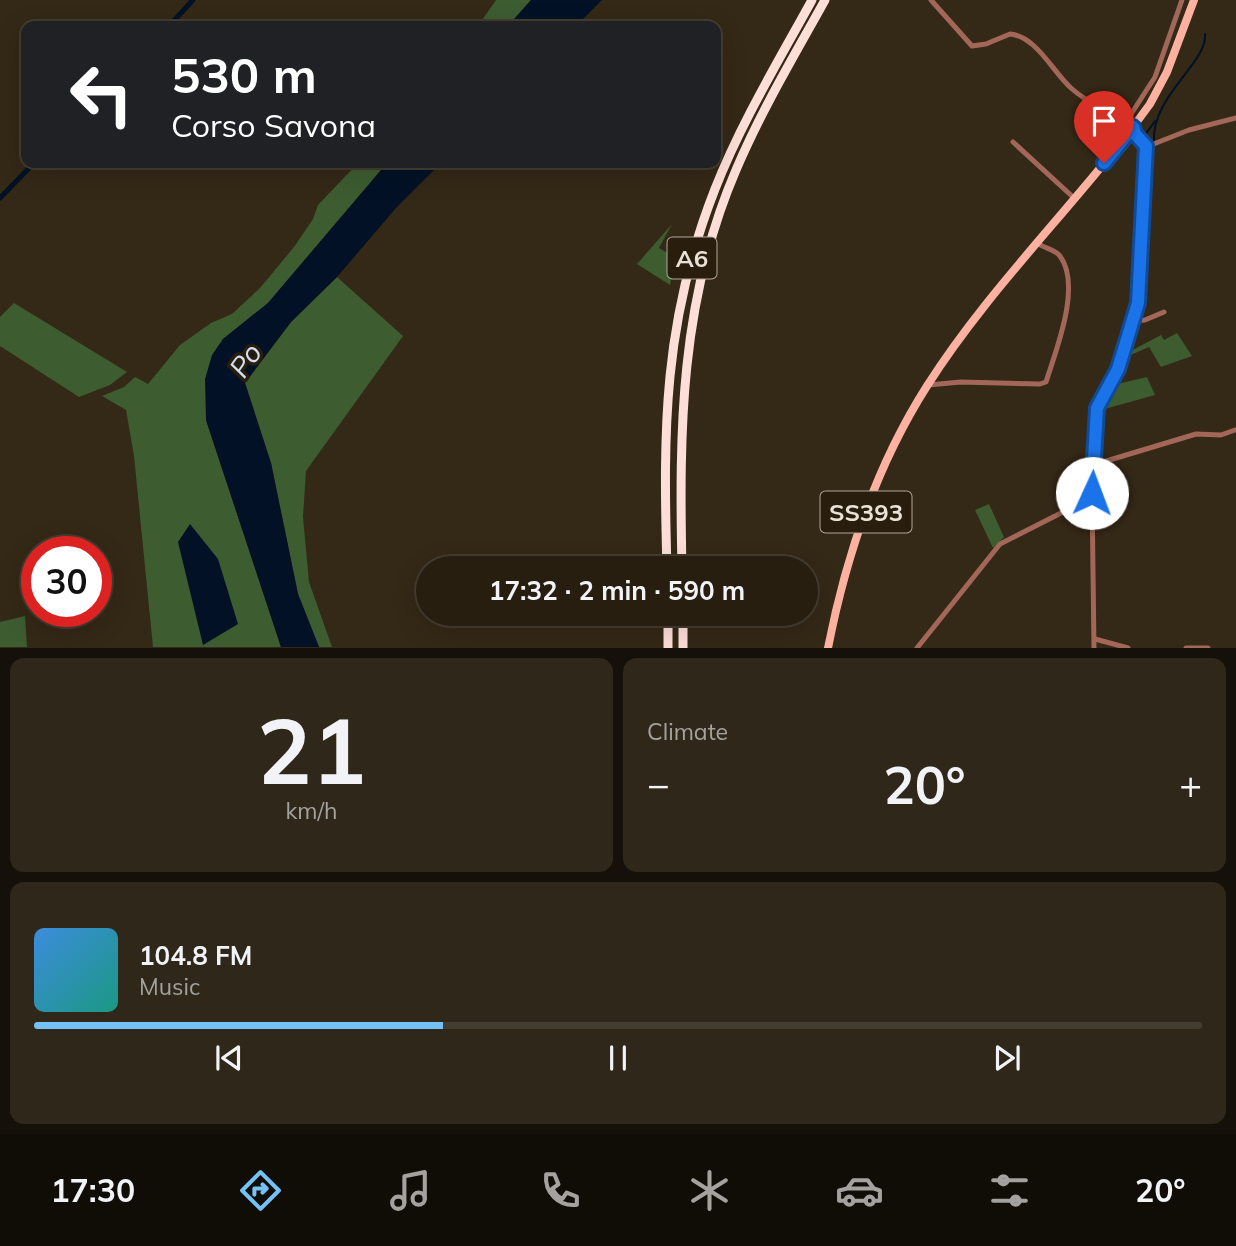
<!DOCTYPE html>
<meta charset="utf-8">
<style>
:root{--surface:#271e10;--page:#2f2719;--text:#f1f3f6;--muted:#a4a29f;--line:#433c30;--accent:#73c1f5}
body{margin:0;font-family:Mulish,sans-serif;background:var(--page);color:var(--text);height:100vh;display:flex;flex-direction:column;font-size:26px;white-space:nowrap}
*{box-sizing:border-box;margin:0}
p{font-size:23px;color:var(--muted)}
.icon{flex:none;width:38px;height:38px;fill:none;stroke:currentColor;stroke-width:2;stroke-linecap:round;stroke-linejoin:round}
.map{position:relative;height:648px;overflow:hidden}
.panel{display:flex;flex-direction:column;gap:10px;padding:10px;background:#151009;flex:1}
.panel>*{flex:none}
.top-card{position:absolute;left:21px;top:21px;width:700px;height:147px;border-radius:14px;box-shadow:0 7px 28px #0002,0 0 0 2px var(--line);background:#202124;color:#fff;overflow:hidden}
.speed{position:absolute;left:21px;top:536px;display:flex;gap:14px;font-size:35px;font-weight:700;text-align:center}
.speed>*{display:grid;place-content:center;width:91px;height:91px;border-radius:50%;background:var(--surface);box-shadow:0 7px 28px #0002,0 0 0 2px var(--line);line-height:1}
.speed .limit{border:10px solid #d22;background:#fff;color:#111}
.pin{position:absolute;display:grid;place-items:center;width:60px;height:60px;color:#fff;margin:-72px -30px;border-radius:50% 50% 50% 0;rotate:-45deg;box-shadow:0 0 7px #0007}
.pin .icon{rotate:45deg}
.me{position:absolute;width:77px;margin:-38px;rotate:2deg;stroke-linejoin:round;filter:drop-shadow(0 0 5px #0008)}
.turn{display:flex;align-items:center;gap:24px;height:147px;padding:0 35px;font-size:32px}
.turn .icon{width:91px;height:91px;stroke-width:2.5}
.turn b{display:block;font-size:49px;line-height:60px}
.big{font-size:52px;font-weight:700;line-height:1.1}
.panel .widget{flex:1;display:flex;flex-direction:column;justify-content:center;gap:10px;min-width:0;padding:0 24px;border-radius:14px;background:var(--page)}
.panel .dial{align-items:center;gap:0}
.dial b{font-size:91px;line-height:1}
.song{display:flex;align-items:center;gap:21px}
.cover{width:84px;height:84px;border-radius:10px;background:linear-gradient(135deg,hsl(210 70% 55%),hsl(170 70% 35%))}
.played{height:7px;border-radius:4px;background:linear-gradient(90deg,var(--accent) 35%,var(--line) 35%)}
.keys{display:flex;justify-content:space-around;direction:ltr}
.heat{display:flex;justify-content:space-between;align-items:center;font-size:38px;direction:ltr}
.panel .tiles{flex:1;display:grid;gap:10px;grid-template-columns:1fr 1fr}
.widget:last-child{grid-column:span 2}
.trip{position:absolute;left:416px;top:556px;width:402px;height:70px;border-radius:35px;background:var(--surface);box-shadow:0 7px 28px #0002,0 0 0 2px var(--line);font-weight:700;line-height:70px;text-align:center}
.tab-bar{display:flex;height:112px;justify-content:space-around;align-items:center;background:#100c06;color:var(--muted)}
.tab-bar .icon{width:49px;height:49px}
.tab-bar .current{color:var(--accent)}
.tab-bar b{font-size:32px;color:var(--text)}
.map>svg:first-child{display:block}
.green{fill:#3d5c30}
.water{fill:#021125}
.lines{fill:none;stroke-linecap:round;stroke-linejoin:round}
.stream{stroke:#021125;stroke-width:2}
.canal{stroke:#021125;stroke-width:5}
.street{stroke:#a36759;stroke-width:5}
.primary{stroke:#fdb2a1;stroke-width:8}
.highway{stroke:#fedfd8;stroke-width:9}
.route-casing{stroke:#114b97;stroke-width:18}
.route{stroke:#1a73e8;stroke-width:12}
.labels{text-anchor:middle;dominant-baseline:central;stroke-width:7;stroke-linejoin:round;paint-order:stroke}
.shield{fill:#291e0d;stroke:#b0a79a;stroke-width:2}
.shield-label{font-size:24px;font-weight:bold;fill:#eae2d7}
.water-label{font-size:28px;font-style:italic;fill:#d1e0f3;stroke:#291e0d}
</style>
<div class="map">
<svg width="1236" height="648" viewBox="0 0 1236 648">
<rect width="100%" height="100%" fill="#342816"/>
<g class="green">
<path d="M496 0H531L508 26H478Z"/>
<path d="M358 163H387L268 303 223 339 206 420 281 647H153L134 456 126 410 102 396 124 387 135 377 148 384 180 345 211 323 232 314 260 288 294 247 313 219 318 205Z"/>
<path d="M672 224 659 248 676 258 670 285 637 264Z"/>
<path d="M337 277 403 336 306 471 303 517 309 582 332 647H319L298 594 271 463 245 383 291 322Z"/>
<path d="M14 303 127 372 110 385 79 397 0 346V317Z"/>
<path d="M1177 333 1192 356 1161 367 1149 347 1126 357 1127 353 1161 335 1164 340Z"/>
<path d="M1147 377 1155 395 1101 410 1113 385Z"/>
<path d="M989 504 1004 537 993 548 975 510Z"/>
<path d="M25 616 27 647H0V622Z"/>
</g>
<g class="water">
<path d="M531 0H602L576 26H508Z"/>
<path d="M387 163H441L396 208 337 277 291 322 245 383 271 463 298 594 319 647H281L206 420 205 379 212 355 223 339 268 303Z"/>
<path d="M190 524 218 559 238 624 203 645 178 542Z"/>
</g>
<g class="lines">
<g class="stream">
<path d="M1145 135 1155 121"/>
<path d="M1154 141C1151 97 1208 62 1205 34"/>
</g>
<g class="canal">
<path d="M169 26 193 0"/>
<path d="M0 198 34 163"/>
</g>
<g class="street">
<path d="M931 0 972 46 986 44 1010 34C1036 36 1053 72 1071 88 1090 105 1113 114 1133 127L1135 134 1146 147 1138 303 1118 369 1097 408 1094 432 1092 493 1094 648"/>
<path d="M1126 122 1155 77 1182 0"/>
<path d="M1013 142 1074 198"/>
<path d="M1146 147 1189 130 1236 118"/>
<path d="M1132 321 1145 320 1164 312"/>
<path d="M928 385 961 382 1040 384 1046 382C1056 350 1082 286 1060 256 1056 250 1044 248 1037 243"/>
<path d="M1093 465 1196 434 1221 435 1235 430"/>
<path d="M1095 639 1128 648"/>
<path d="M917 648 1000 544 1063 512 1092 493"/>
<path d="M1186 648H1208"/>
</g>
<path class="primary" d="M828 648C846 556 876 466 927 386 991 285 1080 201 1150 104L1167 72 1194 0"/>
<g class="highway">
<path d="M667 569C663 430 663 321 715 189 741 123 778 62 812 0"/>
<path d="M682 569C679 430 680 300 736 170 761 111 794 56 825 0"/>
<path d="M668 614V648"/>
<path d="M683 648V614"/>
</g>
</g>
<g class="lines">
<defs>
<path id="route" d="M1092 493 1097 408 1118 369 1138 303 1146 146 1135 134 1133 127 1104 163"/>
</defs>
<use href="#route" class="route-casing"/>
<use href="#route" class="route"/>
</g>
<g class="labels">
<g class="shield">
<rect x="667.5" y="237.5" width="49" height="41" rx="5"/>
<rect x="820.5" y="491.5" width="91" height="41" rx="5"/>
</g>
<g class="shield-label">
<text x="692" y="258">A6</text>
<text x="866" y="512">SS393</text>
</g>
<g class="water-label">
<text transform="translate(245 360) rotate(-55)">Po</text>
</g>
</g>
</svg>
<div class="speed"><div class="limit">30</div></div>
<div class="pin" style="left:1104px;top:163px;background:#d93025"><svg class="icon" aria-label="arrive" viewBox="0 0 24 24"><path d="M6 21V4h12l-3 4 3 4H6"/></svg></div>
<svg class="me" style="left:1092px;top:493px" viewBox="-20 -20 40 40"><circle r="19" fill="#fff"/><path d="M0-13L10 11 0 6-10 11z" fill="#1a73e8"/></svg>
<div class="trip">17:32 · 2 min · 590 m</div>
<div class="top-card">
<div class="turn"><svg class="icon" aria-label="left" viewBox="0 0 24 24"><path d="M17 20v-9H6M10 6l-5 5 5 5"/></svg><div><b>530 m</b>Corso Savona</div></div>
</div>
</div>
<section class="panel">
<div class="tiles">
<div class="widget dial"><b>21</b><p>km/h</p></div>
<div class="widget"><p>Climate</p>
<div class="heat"><a>−</a><b class="big">20°</b><a>+</a></div>
</div>
<div class="widget">
<div class="song"><i class="cover"></i><div><b>104.8 FM</b><p>Music</p></div></div>
<div class="played"></div>
<div class="keys"><svg class="icon" aria-label="previous" viewBox="0 0 24 24"><path d="M18 5L8 12l10 7zM5 5v14"/></svg><svg class="icon" aria-label="pause" viewBox="0 0 24 24"><path d="M8 5v14M16 5v14"/></svg><svg class="icon" aria-label="next" viewBox="0 0 24 24"><path d="M6 5l10 7-10 7zM19 5v14"/></svg></div>
</div>
</div>
</section>
<nav class="tab-bar">
<b>17:30</b>
<svg class="icon current" aria-label="directions" viewBox="0 0 24 24"><path d="M12 3l9 9-9 9-9-9zM9 14v-3h6M13 9l2 2-2 2"/></svg>
<svg class="icon" aria-label="music" viewBox="0 0 24 24"><path d="M9 18V5l10-2v13"/><circle cx="6" cy="18" r="3"/><circle cx="16" cy="16" r="3"/></svg>
<svg class="icon" aria-label="phone" viewBox="0 0 24 24"><path d="M5 4h4l2 5-3 2q2 4 5 5l2-3 5 2v4C11 20 4 13 5 4z"/></svg>
<svg class="icon" aria-label="climate" viewBox="0 0 24 24"><path d="M12 3v18M4 7l16 10M4 17L20 7"/></svg>
<svg class="icon" aria-label="car" viewBox="0 0 24 24"><path d="M5 17H2v-5l4-1 3-4h7l3 4 3 1v5h-3M9 17h6M6 11h13"/><circle cx="7" cy="17" r="2"/><circle cx="17" cy="17" r="2"/></svg>
<svg class="icon" aria-label="filters" viewBox="0 0 24 24"><path d="M4 7h16M4 17h16"/><circle cx="9" cy="7" r="2"/><circle cx="15" cy="17" r="2"/></svg>
<b>20°</b>
</nav>
